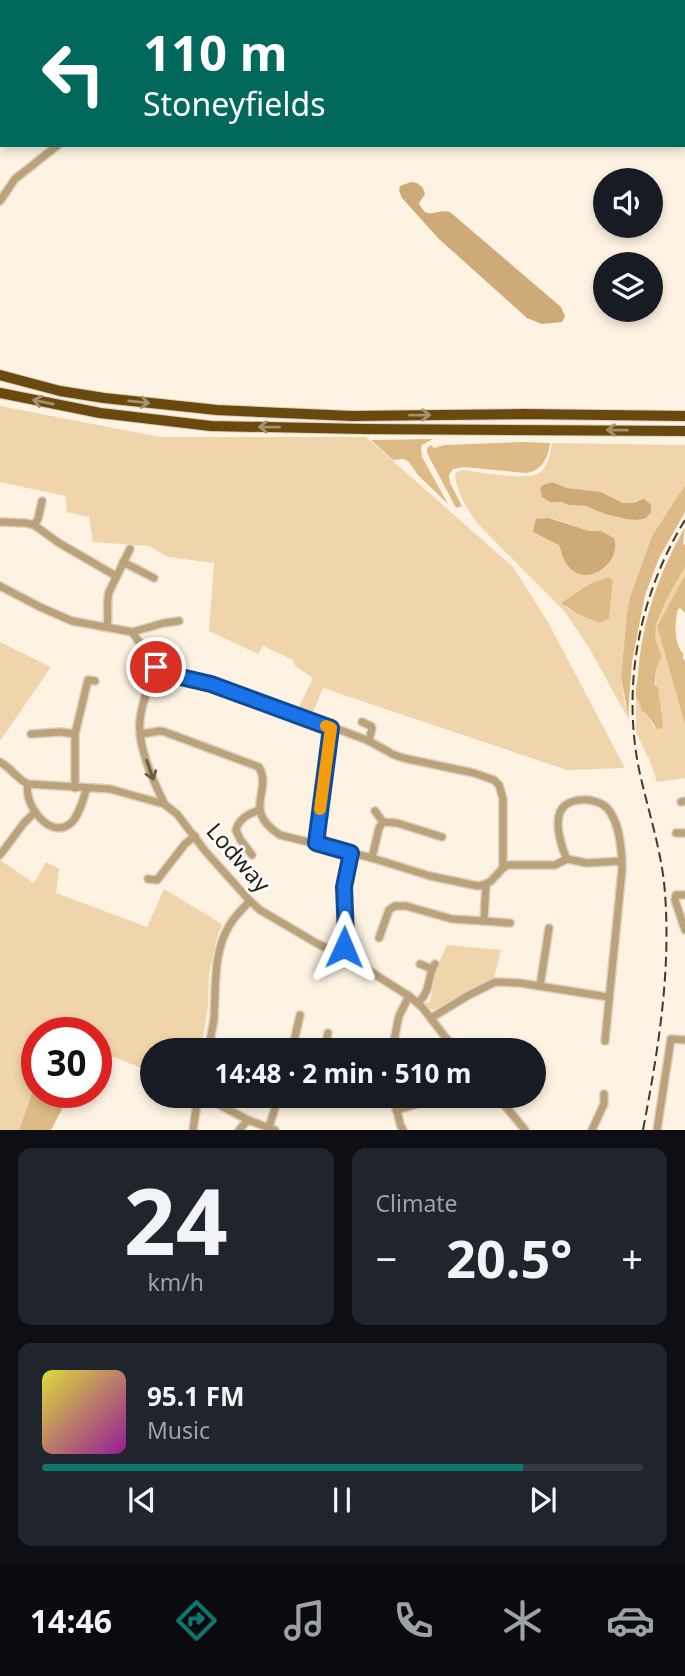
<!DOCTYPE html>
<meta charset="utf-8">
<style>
:root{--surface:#171b24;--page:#20242c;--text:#f1f3f6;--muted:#9ea1a6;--line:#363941;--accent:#0f766e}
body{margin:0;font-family:"Noto Sans",sans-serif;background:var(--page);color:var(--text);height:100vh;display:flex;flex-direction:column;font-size:26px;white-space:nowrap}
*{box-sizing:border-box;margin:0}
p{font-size:23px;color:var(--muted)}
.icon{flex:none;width:38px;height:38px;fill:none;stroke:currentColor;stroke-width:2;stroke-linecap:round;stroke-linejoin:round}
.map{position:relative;height:1130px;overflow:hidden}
.sheet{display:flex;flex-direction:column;gap:18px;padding:18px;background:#0d0f14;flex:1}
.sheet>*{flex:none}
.hud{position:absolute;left:0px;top:0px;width:686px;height:147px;box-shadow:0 4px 10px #0003;background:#00695c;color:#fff;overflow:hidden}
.buttons{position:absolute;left:593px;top:168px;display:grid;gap:14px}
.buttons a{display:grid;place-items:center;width:70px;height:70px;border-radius:50%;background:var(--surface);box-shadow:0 4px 10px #0003;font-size:35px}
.speed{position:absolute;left:21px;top:1017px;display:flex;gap:14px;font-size:35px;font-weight:700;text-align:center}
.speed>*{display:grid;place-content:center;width:91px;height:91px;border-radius:50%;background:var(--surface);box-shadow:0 4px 10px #0003;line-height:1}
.speed .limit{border:10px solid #d22;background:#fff;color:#111}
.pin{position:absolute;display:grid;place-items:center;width:60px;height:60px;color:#fff;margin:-30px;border:4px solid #fff;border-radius:50%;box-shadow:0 2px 7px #0007}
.me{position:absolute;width:77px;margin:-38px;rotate:1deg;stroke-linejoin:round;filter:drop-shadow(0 0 5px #0008)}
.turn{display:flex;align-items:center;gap:24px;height:147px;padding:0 28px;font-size:32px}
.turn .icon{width:91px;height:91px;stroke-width:2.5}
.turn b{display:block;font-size:49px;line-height:60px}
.big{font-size:52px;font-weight:700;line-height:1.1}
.sheet .tile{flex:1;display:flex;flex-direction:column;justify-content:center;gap:10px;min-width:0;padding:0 24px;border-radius:14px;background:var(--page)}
.sheet .dial{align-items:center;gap:0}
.dial b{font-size:91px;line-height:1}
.song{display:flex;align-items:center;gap:21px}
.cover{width:84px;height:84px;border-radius:10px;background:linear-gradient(135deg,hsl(60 70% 55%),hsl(300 70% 35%))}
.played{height:7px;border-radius:4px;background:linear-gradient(90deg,var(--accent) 80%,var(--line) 80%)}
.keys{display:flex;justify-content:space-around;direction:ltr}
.heat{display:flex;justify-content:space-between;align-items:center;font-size:38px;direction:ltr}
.sheet .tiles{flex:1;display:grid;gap:18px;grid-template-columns:1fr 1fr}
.tile:last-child{grid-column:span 2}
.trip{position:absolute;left:140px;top:1038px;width:406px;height:70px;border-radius:35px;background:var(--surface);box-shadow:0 4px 10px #0003;font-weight:700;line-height:70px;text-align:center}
.menu{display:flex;height:112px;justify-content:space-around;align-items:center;background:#090b0e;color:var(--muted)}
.menu .icon{width:49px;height:49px}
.menu .on{color:var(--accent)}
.menu b{font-size:32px;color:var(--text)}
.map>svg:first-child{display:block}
.green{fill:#f0d4ab;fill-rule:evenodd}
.forest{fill:#ddba86}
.water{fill:#cdaa77}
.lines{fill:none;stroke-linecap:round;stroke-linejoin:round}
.minor-casing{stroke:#dbd1c1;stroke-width:10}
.highway-casing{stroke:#dbd1c1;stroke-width:12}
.minor{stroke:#bca27a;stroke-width:7}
.highway{stroke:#69490d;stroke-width:10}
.rail{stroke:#40392e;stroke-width:2;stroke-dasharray:10 5;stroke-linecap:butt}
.oneway{stroke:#a5926e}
.oneway2{stroke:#6a5a42}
.route-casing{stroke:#114b97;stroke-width:18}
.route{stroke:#1a73e8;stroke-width:12}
.slow{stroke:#f59e0b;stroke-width:12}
.labels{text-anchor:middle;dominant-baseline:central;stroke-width:5;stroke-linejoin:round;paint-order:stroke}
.street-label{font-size:23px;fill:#261f15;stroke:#fff}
</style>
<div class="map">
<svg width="685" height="1130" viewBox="0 0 685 1130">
<rect width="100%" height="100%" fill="#fef3e2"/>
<g class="green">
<path d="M0 406 160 437H366L513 567 548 622 625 768 567 770 323 688 312 715 297 711 313 678 295 666 293 660 263 646 258 654 209 631 214 563 168 557 149 546 93 542 89 517 67 512 65 496 0 482Z"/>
<path d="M552 443 685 445V485L652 536 630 597 627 613 621 677 625 705H629V720L589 648 565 612 477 523C467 509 456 491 455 473L463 470C479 472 527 481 539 473 548 467 551 453 552 443ZM552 482 567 488 601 492 623 503H632L639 499 626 519 605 514 586 506 569 505 562 502H550L543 485ZM551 518 589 531H601L614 538C618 550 610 564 601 571L570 568C564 561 564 554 560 547 555 539 541 536 534 532ZM613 582 609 617 600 623 579 615 564 606Z"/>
<path d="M685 567V575L657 626 685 725V778L657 782 650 761 636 733V696L655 729 656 669 662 655C660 650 656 645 655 640 650 622 675 582 685 567Z"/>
<path d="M0 642 51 667 0 741Z"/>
<path d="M0 860 34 883 46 862 59 869 56 893 147 927 164 889 222 924 216 941 209 974 208 1006 201 1050H152V1072L100 1052 96 1059V1032H62L56 1027 53 1032H37V1080L19 1130H0Z"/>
<path d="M447 945 501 950 494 978 474 987 434 1010 426 1007V1003L430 1002 437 967Z"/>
</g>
<g class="forest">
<path d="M433 439 422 445 421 448 422 457 448 504 418 475 408 461 403 459 393 460 371 440Z"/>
<path d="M522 442 550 443C548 458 542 471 526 473L464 467 453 469 449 475 450 483 462 506 456 508 427 453V448L431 445 434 448 444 445Z"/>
<path d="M685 485V512L659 558 645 595 632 662 628 714 621 677 627 613 630 597 652 536Z"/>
<path d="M685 527 683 544 685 545V567L667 598 656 624 655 639 662 656 656 669 655 685 658 688 663 725 662 728 657 729 645 712 641 711C641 702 638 702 636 696 635 690 638 680 638 674 642 621 659 573 685 527Z"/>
<path d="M685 575V613L680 608 678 609C675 622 674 635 679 647 684 659 683 646 683 659L685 660V725L657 626Z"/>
<path d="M609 577 613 581 609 618 600 623 579 615 561 603 590 584Z"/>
<path d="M37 1080V1092H71L51 1130H19Z"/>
</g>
<g class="water">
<path d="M411 182 417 183 423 188 425 194 419 203C427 222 436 208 450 212L561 307 565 316 562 322 542 324 527 318 439 239 402 198 399 190 400 186Z"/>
<path d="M552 482 567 488 601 492 623 503H632L644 499 651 505V512L646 518 636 520 626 519 605 514 586 506 569 505 562 502H550L542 497 540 489 543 485Z"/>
<path d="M549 518 589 531H601L614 538C622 563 587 589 568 566 563 560 562 552 559 545L535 533 533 531 536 519Z"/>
</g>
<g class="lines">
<defs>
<g id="minor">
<path d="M108 2 109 0"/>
<path d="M0 201 15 179 58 145"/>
<path d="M0 522 26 523 34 525 59 543 116 576"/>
<path d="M34 525 38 519 42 501"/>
<path d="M123 562 154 578"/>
<path d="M0 586 40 607 72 621 132 632 152 660 156 667"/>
<path d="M107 627C109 616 106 603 109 592L130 549"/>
<path d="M132 632 164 623 179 621"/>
<path d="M156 667 172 675 211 684 270 704 367 740 389 752"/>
<path d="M156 667C149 684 142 702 140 720 137 746 153 780 164 803"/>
<path d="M362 722 371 726 372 728 369 741"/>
<path d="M31 734 60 732 75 734"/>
<path d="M141 734 160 731 165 732 259 767C273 792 241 809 280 835L372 858 430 876 478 886 486 884 491 881 503 868 508 865H555L567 859"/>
<path d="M392 754 403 758 474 773 494 780 499 785 503 799V868"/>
<path d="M0 762C11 768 17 779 28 784L110 789 164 804 177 814 206 852 250 901 260 910 318 944 352 960 409 996 422 1007 446 1038 458 1050"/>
<path d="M28 784C23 804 50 841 71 823 79 816 83 799 87 788"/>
<path d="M75 788V734L88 680 95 681"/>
<path d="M681 802 685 801"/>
<path d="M375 811 383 822"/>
<path d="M676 833H685"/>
<path d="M316 843 331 728"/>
<path d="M0 855 24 823 35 812"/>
<path d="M252 855 240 839 236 830C239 818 249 814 259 810"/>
<path d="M372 858 379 828 383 822 397 823 442 837"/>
<path d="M148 879 157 880 185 844 195 836"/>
<path d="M486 884 484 921 510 923"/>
<path d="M685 895H676L675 900 685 930"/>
<path d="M379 938 389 910 395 906H406L452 919 484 921"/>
<path d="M341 955 346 941 344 887 351 853"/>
<path d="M420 964 432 969"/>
<path d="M540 986 549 928"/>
<path d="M418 1003C433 988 426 978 435 964"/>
<path d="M431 1018 469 995 495 982 520 983 608 997"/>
<path d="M605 1041 622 870C622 853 620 822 607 808 597 797 567 796 560 812 555 825 561 847 567 859L587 863 622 861"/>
<path d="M293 1045 309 1050"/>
<path d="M208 1050C210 1039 213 1028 214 1018 216 987 213 953 229 926 234 917 242 909 250 901"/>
<path d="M292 1050 300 1015"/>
<path d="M324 1050 328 1033"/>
<path d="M392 1050 399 1016 409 996"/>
<path d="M490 1050C498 1044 510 1042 520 1045L524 1050"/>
<path d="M202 1096 248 1120 275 1130"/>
<path d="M394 1096 400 1124 403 1130"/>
<path d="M497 1096 525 1130"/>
<path d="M396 1110 418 1104"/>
<path d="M269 1127 279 1096"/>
<path d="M193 1130 198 1096"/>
<path d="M239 1130 248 1120"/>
<path d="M592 1130 604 1104V1094"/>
<path d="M657 1130 671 1039 685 1040"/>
</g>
<g id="highway">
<path d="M0 375 60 391 104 398 217 410 352 416 523 414 685 416"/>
<path d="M0 393 100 413 211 426 364 429 685 431"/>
</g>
</defs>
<use href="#minor" class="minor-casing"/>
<use href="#highway" class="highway-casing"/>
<use href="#minor" class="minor"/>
<use href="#highway" class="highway"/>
<g class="rail">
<path d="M656 0 659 2"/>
<path d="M684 16 685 17"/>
<path d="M643 1130C658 1051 671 974 665 893 662 852 649 814 640 774 621 687 639 595 685 520"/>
</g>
</g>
<defs><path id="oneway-shaft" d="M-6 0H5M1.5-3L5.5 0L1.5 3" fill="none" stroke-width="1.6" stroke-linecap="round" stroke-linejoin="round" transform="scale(1.75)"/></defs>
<g class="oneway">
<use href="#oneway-shaft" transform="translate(43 402) rotate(-168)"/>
<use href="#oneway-shaft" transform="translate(139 402) rotate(6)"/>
<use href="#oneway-shaft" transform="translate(420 415) rotate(-1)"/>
<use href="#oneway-shaft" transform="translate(269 427) rotate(-179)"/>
<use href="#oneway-shaft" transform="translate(617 430) rotate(-179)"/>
</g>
<use class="oneway2" href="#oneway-shaft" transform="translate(150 770) rotate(71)"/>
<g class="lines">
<defs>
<path id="route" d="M156 667 172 675 211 684 331 728 316 843 351 853 344 887 346 935 344 947"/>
</defs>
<use href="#route" class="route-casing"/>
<use href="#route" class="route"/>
<path class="slow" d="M320 809 331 728 326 726"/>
</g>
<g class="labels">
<g class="street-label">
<text transform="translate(239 857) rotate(49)">Lodway</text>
</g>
</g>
</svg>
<div class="buttons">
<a><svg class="icon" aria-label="sound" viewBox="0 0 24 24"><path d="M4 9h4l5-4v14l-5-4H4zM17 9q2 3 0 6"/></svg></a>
<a><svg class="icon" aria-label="layers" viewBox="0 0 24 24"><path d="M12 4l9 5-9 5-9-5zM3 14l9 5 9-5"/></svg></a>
</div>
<div class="speed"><div class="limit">30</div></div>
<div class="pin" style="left:156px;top:667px;background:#d93025"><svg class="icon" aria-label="arrive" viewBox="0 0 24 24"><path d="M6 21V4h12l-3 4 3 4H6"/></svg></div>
<svg class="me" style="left:344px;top:947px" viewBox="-20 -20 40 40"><path d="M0-17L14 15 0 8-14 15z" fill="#1a73e8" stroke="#fff" stroke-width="4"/></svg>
<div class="trip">14:48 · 2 min · 510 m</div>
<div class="hud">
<div class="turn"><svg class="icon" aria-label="left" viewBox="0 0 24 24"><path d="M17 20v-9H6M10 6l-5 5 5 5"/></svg><div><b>110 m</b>Stoneyfields</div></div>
</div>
</div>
<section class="sheet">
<div class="tiles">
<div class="tile dial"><b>24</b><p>km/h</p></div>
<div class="tile"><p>Climate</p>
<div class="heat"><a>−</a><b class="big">20.5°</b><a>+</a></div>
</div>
<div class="tile">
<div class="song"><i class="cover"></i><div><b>95.1 FM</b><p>Music</p></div></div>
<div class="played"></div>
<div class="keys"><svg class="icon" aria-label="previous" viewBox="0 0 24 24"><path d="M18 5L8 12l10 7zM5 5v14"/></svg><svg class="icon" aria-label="pause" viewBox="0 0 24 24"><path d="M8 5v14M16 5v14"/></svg><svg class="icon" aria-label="next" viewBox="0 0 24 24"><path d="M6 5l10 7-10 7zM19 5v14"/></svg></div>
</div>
</div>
</section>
<nav class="menu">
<b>14:46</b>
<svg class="icon on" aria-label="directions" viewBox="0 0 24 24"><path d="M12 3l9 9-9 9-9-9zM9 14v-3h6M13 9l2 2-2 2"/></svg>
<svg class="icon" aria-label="music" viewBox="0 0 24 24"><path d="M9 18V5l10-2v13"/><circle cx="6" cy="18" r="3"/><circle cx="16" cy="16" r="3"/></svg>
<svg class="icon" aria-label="phone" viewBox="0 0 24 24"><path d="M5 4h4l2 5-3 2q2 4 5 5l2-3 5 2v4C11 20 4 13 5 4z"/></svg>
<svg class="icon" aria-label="climate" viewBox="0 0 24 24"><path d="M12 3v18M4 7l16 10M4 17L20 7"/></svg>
<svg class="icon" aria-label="car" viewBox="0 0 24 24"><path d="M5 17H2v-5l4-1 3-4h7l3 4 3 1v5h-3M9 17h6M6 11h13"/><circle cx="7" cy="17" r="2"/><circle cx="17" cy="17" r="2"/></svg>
</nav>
